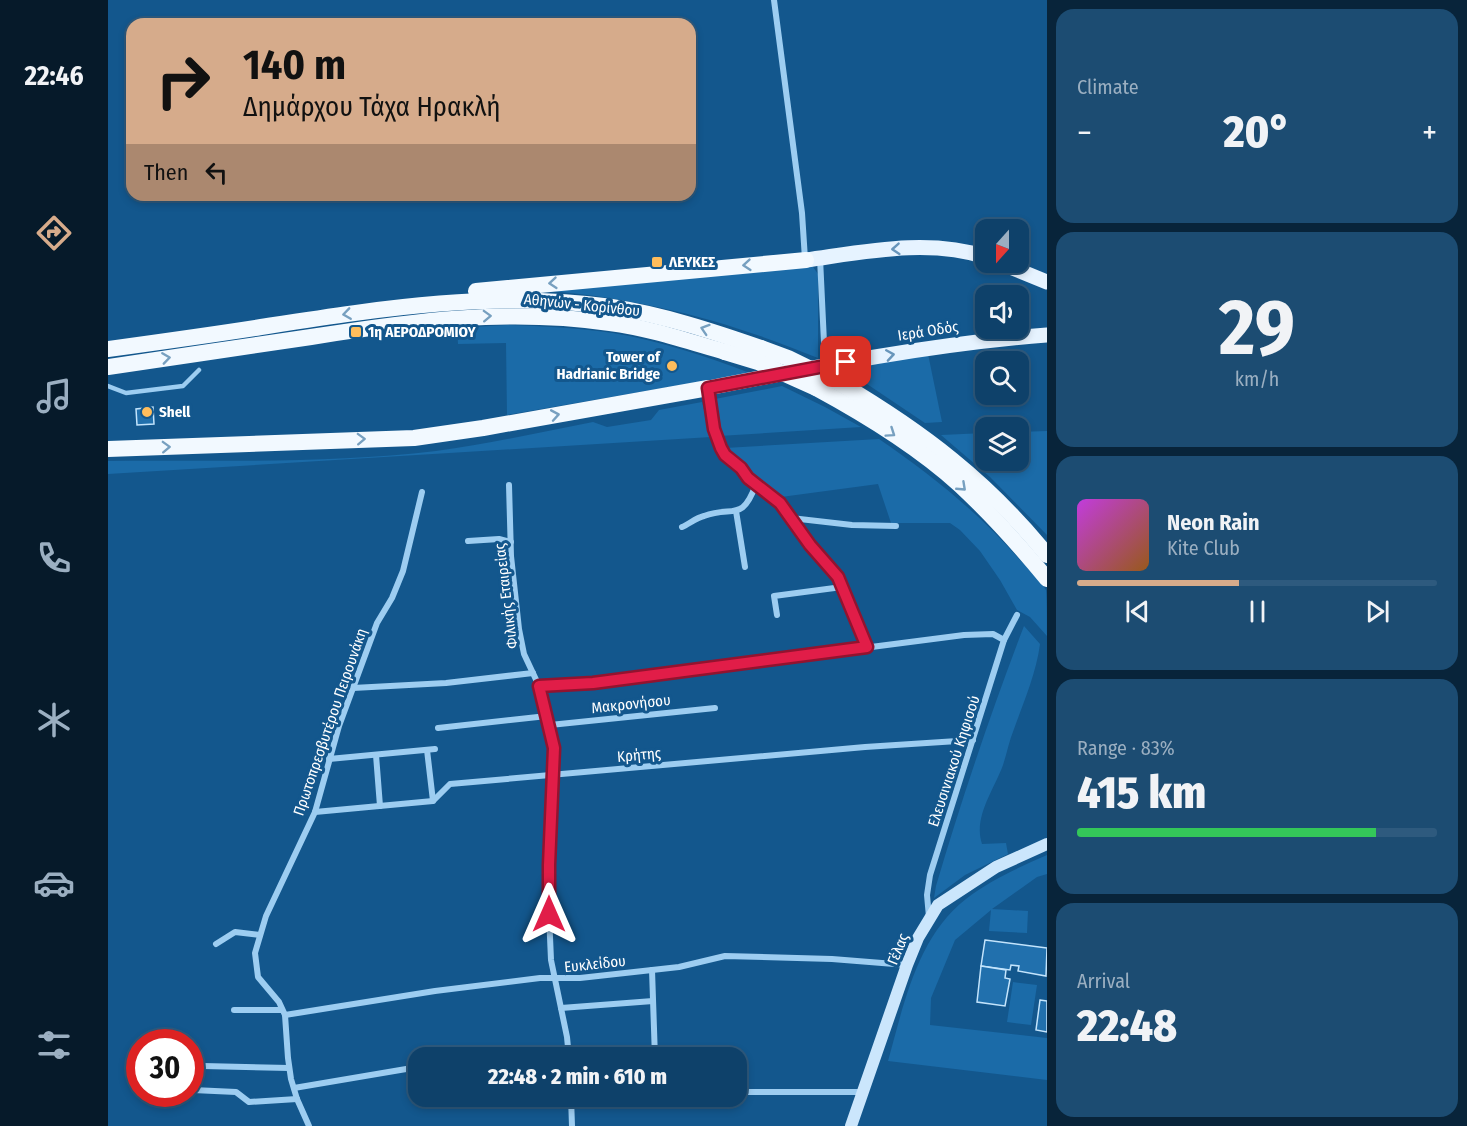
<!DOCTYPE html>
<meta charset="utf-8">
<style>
:root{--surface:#0e416a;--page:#1c4c72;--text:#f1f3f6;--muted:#9bafc1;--line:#2e5a7e;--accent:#d6ab8b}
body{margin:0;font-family:"Fira Sans Condensed",sans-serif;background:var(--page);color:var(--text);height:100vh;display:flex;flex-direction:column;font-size:22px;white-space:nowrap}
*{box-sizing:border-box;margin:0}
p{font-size:20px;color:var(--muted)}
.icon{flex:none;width:33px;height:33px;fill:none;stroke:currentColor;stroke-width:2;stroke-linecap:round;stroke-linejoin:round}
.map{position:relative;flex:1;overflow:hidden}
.drawer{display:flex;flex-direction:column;gap:9px;padding:9px;background:#08243a;width:420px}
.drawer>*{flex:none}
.top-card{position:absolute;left:18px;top:18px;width:570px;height:183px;border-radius:18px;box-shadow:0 3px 9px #0003,0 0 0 2px var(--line);background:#d6ab8b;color:#111;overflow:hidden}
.needle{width:39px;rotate:201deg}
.controls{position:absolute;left:867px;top:219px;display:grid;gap:12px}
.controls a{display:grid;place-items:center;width:54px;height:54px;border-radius:12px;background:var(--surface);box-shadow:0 3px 9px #0003,0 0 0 2px var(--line);font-size:30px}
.speed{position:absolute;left:18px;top:1029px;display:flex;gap:12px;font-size:30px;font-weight:700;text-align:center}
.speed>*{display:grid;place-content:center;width:78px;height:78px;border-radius:50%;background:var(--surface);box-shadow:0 3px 9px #0003,0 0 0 2px var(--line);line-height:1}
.speed .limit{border:9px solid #d22;background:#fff;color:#111}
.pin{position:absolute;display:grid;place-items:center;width:51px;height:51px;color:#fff;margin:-26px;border-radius:12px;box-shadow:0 3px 9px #0006}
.me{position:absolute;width:66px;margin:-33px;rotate:0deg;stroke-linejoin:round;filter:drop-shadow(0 0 4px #0008)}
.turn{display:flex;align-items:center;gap:21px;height:126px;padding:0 18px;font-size:27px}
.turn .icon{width:78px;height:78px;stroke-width:2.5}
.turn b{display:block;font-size:42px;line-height:51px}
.then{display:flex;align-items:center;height:57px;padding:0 18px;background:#0003;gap:12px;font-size:22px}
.big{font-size:45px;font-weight:800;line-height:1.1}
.drawer .widget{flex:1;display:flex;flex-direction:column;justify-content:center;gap:9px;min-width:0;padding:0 21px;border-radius:18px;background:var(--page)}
.drawer .dial{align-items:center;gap:0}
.dial b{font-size:78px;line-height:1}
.song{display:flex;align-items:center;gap:18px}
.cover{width:72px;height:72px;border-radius:9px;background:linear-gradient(135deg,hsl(290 70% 55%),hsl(30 70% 35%))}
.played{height:6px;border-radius:3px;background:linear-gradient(90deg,var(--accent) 45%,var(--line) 45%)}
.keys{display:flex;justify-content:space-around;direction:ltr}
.heat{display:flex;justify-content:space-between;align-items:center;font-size:33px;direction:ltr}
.charge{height:9px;border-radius:4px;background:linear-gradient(90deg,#34c759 83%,var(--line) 0)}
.trip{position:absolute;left:300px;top:1047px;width:339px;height:60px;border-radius:18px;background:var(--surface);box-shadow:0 3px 9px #0003,0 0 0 2px var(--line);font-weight:800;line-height:60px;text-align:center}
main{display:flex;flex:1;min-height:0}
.tab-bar{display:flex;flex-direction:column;width:108px;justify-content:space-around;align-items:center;background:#061a2a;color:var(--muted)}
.tab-bar .icon{width:42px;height:42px}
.tab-bar .active{color:var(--accent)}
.tab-bar b{font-size:27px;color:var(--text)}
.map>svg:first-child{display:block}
.green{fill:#1b6ba8}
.building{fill:#2170ad;stroke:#c3e4fc;stroke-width:1.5}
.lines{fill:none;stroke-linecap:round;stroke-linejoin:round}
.service{stroke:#9dcdf1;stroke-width:4.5}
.minor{stroke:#9dcdf1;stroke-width:6}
.secondary{stroke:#cbe6fc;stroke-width:12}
.primary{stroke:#e6f3ff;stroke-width:15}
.trunk{stroke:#f2f9ff;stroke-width:16}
.trunk-bridge{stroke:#f2f9ff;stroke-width:16}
.oneway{stroke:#6795bb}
.oneway2{stroke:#77a0c0}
.route-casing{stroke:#92132f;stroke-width:15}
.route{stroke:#e11d48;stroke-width:10}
.poi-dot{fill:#ffbd5c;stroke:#13578d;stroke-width:2}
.labels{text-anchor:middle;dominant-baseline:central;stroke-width:6;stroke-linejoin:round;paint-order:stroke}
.poi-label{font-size:15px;font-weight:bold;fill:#fff;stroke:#13578d;text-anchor:start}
.street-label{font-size:15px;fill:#fff;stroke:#13578d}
</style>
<main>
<nav class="tab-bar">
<b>22:46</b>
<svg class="icon active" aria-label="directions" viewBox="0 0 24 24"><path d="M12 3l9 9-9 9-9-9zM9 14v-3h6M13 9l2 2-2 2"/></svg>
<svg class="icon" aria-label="music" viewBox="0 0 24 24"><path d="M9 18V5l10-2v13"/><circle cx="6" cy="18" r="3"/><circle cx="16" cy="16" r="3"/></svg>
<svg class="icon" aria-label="phone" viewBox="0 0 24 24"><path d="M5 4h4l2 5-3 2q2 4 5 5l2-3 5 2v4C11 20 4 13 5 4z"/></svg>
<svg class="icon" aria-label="climate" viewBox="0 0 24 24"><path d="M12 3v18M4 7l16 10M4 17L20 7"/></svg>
<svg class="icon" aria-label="car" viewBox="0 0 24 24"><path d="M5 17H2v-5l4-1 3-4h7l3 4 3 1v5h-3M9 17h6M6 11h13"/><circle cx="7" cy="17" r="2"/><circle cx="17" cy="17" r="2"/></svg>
<svg class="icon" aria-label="filters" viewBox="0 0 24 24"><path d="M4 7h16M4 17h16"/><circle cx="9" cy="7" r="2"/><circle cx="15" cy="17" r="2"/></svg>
</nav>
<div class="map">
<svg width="939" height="1126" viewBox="0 0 939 1126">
<rect width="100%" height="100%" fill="#13578d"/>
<g class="green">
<path d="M703 264 710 274V358C620 321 540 300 443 291Z"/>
<path d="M399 325C434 326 469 328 505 333 552 341 598 356 642 373L399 415 398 343 350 344 349 328Z"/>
<path d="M820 354 834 422 817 423 753 380 734 370Z"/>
<path d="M674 386 717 407 753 427 611 436 607 399Z"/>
<path d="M594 402 603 437 0 474V461C109 460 220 464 328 451 381 444 433 432 485 422L499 427 543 420 551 410Z"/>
<path d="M939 431V535L882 477 833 435 877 433 878 460H910L911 432Z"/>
<path d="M771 439C822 474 870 512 911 559 920 568 932 579 938 590 939 599 939 625 939 636L922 617 909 610 892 580 872 551 852 530 842 523H783L770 484 673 497 626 458 617 448Z"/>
<path d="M916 626 932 644C928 674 916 701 906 729 901 741 899 753 895 765 886 790 865 817 874 844L898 843 900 854 857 875 826 898 828 886C854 798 883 712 916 626Z"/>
<path d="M939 855V874L929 877 884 909 920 911 919 933 881 931 883 910 847 940 823 998 822 1025 939 1038V1080L780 1061C796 1004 809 937 858 899 882 880 912 867 939 855Z"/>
<path d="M905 982 929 985 923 1025 899 1022Z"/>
</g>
<g class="building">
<path d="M45 407 46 424 29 425 28 409Z"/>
<path d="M877 940 939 948 938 976 910 971 911 966 903 965 902 970 873 966Z"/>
<path d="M873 966 898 970 897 978 902 979 897 1006 869 1002Z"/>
<path d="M932 1000 939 1001V1032L928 1030Z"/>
</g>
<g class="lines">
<path class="service" d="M0 386 18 393 75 386 91 370"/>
<g class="minor">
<path d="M666 0 694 213 697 259"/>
<path d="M712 258 717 364"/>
<path d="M600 389 606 429 613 448 617 455 633 468 640 478 672 503 702 545 730 577 758 647"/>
<path d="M401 485 403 556 411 629 416 654 431 686 446 748 441 914 443 960 459 1037 461 1058"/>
<path d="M628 511 637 567"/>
<path d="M683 518 744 525 788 526"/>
<path d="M574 527C581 524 588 518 596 516 625 505 634 523 648 484"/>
<path d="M360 541 391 539 403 542"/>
<path d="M669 615 666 596 734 587"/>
<path d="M431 686 485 683 856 635 885 634 896 640"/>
<path d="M245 688 338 683 425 673"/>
<path d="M442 725 607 708"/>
<path d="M330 728 439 716"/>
<path d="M319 750 325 801"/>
<path d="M268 755 272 806"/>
<path d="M221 759 327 749"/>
<path d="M207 812 325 801 342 784 757 747 865 740"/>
<path d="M821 917 819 895 822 875 896 640 909 615"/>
<path d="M108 944 127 932 152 935"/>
<path d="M544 970 547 1058"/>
<path d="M453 1008 545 1001"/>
<path d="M126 1010H174"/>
<path d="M177 1015 327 991 432 978H472L571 967 617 956 724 959 799 965"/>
<path d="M381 1058 461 1048"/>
<path d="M95 1066 181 1068"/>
<path d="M186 1088 310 1067"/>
<path d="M85 1090 128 1092 141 1102 189 1099"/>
<path d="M628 1092H755"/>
<path d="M463 1097 464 1126"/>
<path d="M463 1101 517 1096"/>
<path d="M201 1126 189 1099 183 1079 180 1058 177 1015 171 1002 150 977 147 953 158 916 207 812 231 726 269 623 284 598 295 571 314 492"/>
</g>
<path class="secondary" d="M743 1126 799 965 810 938 830 905 888 867 939 844"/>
<g class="primary">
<path d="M698 260C756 252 820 238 878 257"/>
<path d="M890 262 939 282"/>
<path d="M600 388C712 366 825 344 939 335"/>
</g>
<g class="trunk">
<path d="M368 291 698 260"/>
<path d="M0 349C51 342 102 335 153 327 269 309 386 290 504 307 555 315 604 331 653 348"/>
<path d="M0 367C68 357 135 347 203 337 304 321 399 308 502 323 541 328 579 341 617 352"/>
<path d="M733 384C814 432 879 481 939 555"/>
<path d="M708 388C758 415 809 446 852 485 883 514 912 546 939 579"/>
<path d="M0 449 306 438 375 428 600 388"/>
</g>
<g class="trunk-bridge">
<path d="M653 348 680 358 733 384"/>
<path d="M617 352 650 362 708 388"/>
</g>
</g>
<defs><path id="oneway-chevron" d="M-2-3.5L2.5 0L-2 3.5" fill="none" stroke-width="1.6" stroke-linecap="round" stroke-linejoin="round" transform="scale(1.5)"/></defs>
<g class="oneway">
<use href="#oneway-chevron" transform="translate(788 249) rotate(176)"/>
<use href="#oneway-chevron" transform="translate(782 355) rotate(-9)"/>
</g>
<g class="oneway2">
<use href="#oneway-chevron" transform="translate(639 265) rotate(175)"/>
<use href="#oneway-chevron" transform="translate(445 283) rotate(175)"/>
<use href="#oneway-chevron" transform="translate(239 314) rotate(172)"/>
<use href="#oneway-chevron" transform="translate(379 316) rotate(-2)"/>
<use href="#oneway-chevron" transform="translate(597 329) rotate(-162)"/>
<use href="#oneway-chevron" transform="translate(58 358) rotate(-8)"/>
<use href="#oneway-chevron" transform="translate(447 415) rotate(-10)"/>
<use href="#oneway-chevron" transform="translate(783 433) rotate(34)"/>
<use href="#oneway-chevron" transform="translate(253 439) rotate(-2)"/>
<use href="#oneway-chevron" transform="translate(58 447) rotate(-2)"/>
<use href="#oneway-chevron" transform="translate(854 487) rotate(43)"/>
</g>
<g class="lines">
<defs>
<path id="route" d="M441 914V865L446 748 431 686 485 683 759 647 730 577 702 545 672 503 640 478 633 468 617 455 613 448 606 429 600 388 738 362"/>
</defs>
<use href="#route" class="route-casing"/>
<use href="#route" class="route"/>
</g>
<g class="poi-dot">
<rect x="543" y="256" width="12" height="12" rx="3"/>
<rect x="242" y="326" width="12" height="12" rx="3"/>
<circle cx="564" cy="366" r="6"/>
<circle cx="39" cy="412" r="6"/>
</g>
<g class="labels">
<g class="poi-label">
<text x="561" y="262">ΛΕΥΚΕΣ</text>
<text x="260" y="332">1η ΑΕΡΟΔΡΟΜΙΟΥ</text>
<text x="552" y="357" text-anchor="end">Tower of<tspan x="552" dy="17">Hadrianic Bridge</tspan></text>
<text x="51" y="412">Shell</text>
</g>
<g class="street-label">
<text transform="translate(474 305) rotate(6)">Αθηνών - Κορίνθου</text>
<text transform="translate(820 331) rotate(-9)">Ιερά Οδός</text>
<text transform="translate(398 596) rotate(-97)">Φιλικής Εταιρείας</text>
<text transform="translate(523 704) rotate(-6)">Μακρονήσου</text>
<text transform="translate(222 722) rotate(-71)">Πρωτοπρεσβυτέρου Πειρουνάκη</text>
<text transform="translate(531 755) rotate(-5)">Κρήτης</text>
<text transform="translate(846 761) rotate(-72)">Ελευσινιακού Κηφισού</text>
<text transform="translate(790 949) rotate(-68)">Γέλας</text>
<text transform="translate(487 964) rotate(-6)">Ευκλείδου</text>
</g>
</g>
</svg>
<div class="controls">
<a><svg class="needle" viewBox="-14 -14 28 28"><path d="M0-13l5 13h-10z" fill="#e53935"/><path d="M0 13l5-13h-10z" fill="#9bafc1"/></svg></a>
<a><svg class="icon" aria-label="sound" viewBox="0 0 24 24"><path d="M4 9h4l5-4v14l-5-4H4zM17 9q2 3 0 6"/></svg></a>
<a><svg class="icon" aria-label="search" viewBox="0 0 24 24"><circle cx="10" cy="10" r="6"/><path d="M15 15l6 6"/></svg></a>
<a><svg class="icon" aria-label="layers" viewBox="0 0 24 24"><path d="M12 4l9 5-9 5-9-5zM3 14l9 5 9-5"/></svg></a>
</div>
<div class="speed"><div class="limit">30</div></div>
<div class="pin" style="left:738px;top:362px;background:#d93025"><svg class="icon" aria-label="arrive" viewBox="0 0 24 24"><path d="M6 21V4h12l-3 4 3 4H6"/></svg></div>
<svg class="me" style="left:441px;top:914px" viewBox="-20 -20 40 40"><path d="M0-17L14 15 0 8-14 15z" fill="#e11d48" stroke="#fff" stroke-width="4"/></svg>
<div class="trip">22:48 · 2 min · 610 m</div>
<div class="top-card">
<div class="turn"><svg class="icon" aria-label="right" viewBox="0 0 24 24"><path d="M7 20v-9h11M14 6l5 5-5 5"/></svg><div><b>140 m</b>Δημάρχου Τάχα Ηρακλή</div></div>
<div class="then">Then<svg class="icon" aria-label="left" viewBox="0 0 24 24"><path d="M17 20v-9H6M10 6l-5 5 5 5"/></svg></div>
</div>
</div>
<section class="drawer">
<div class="widget"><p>Climate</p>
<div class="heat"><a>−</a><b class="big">20°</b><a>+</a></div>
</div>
<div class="widget dial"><b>29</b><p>km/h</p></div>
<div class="widget">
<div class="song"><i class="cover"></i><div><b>Neon Rain</b><p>Kite Club</p></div></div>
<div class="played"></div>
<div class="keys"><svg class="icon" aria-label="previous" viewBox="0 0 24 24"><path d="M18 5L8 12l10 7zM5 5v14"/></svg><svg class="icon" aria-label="pause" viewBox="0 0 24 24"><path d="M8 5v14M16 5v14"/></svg><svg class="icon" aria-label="next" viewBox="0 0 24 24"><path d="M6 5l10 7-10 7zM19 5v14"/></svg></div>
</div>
<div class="widget"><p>Range · 83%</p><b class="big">415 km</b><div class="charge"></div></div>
<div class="widget"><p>Arrival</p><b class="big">22:48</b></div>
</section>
</main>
